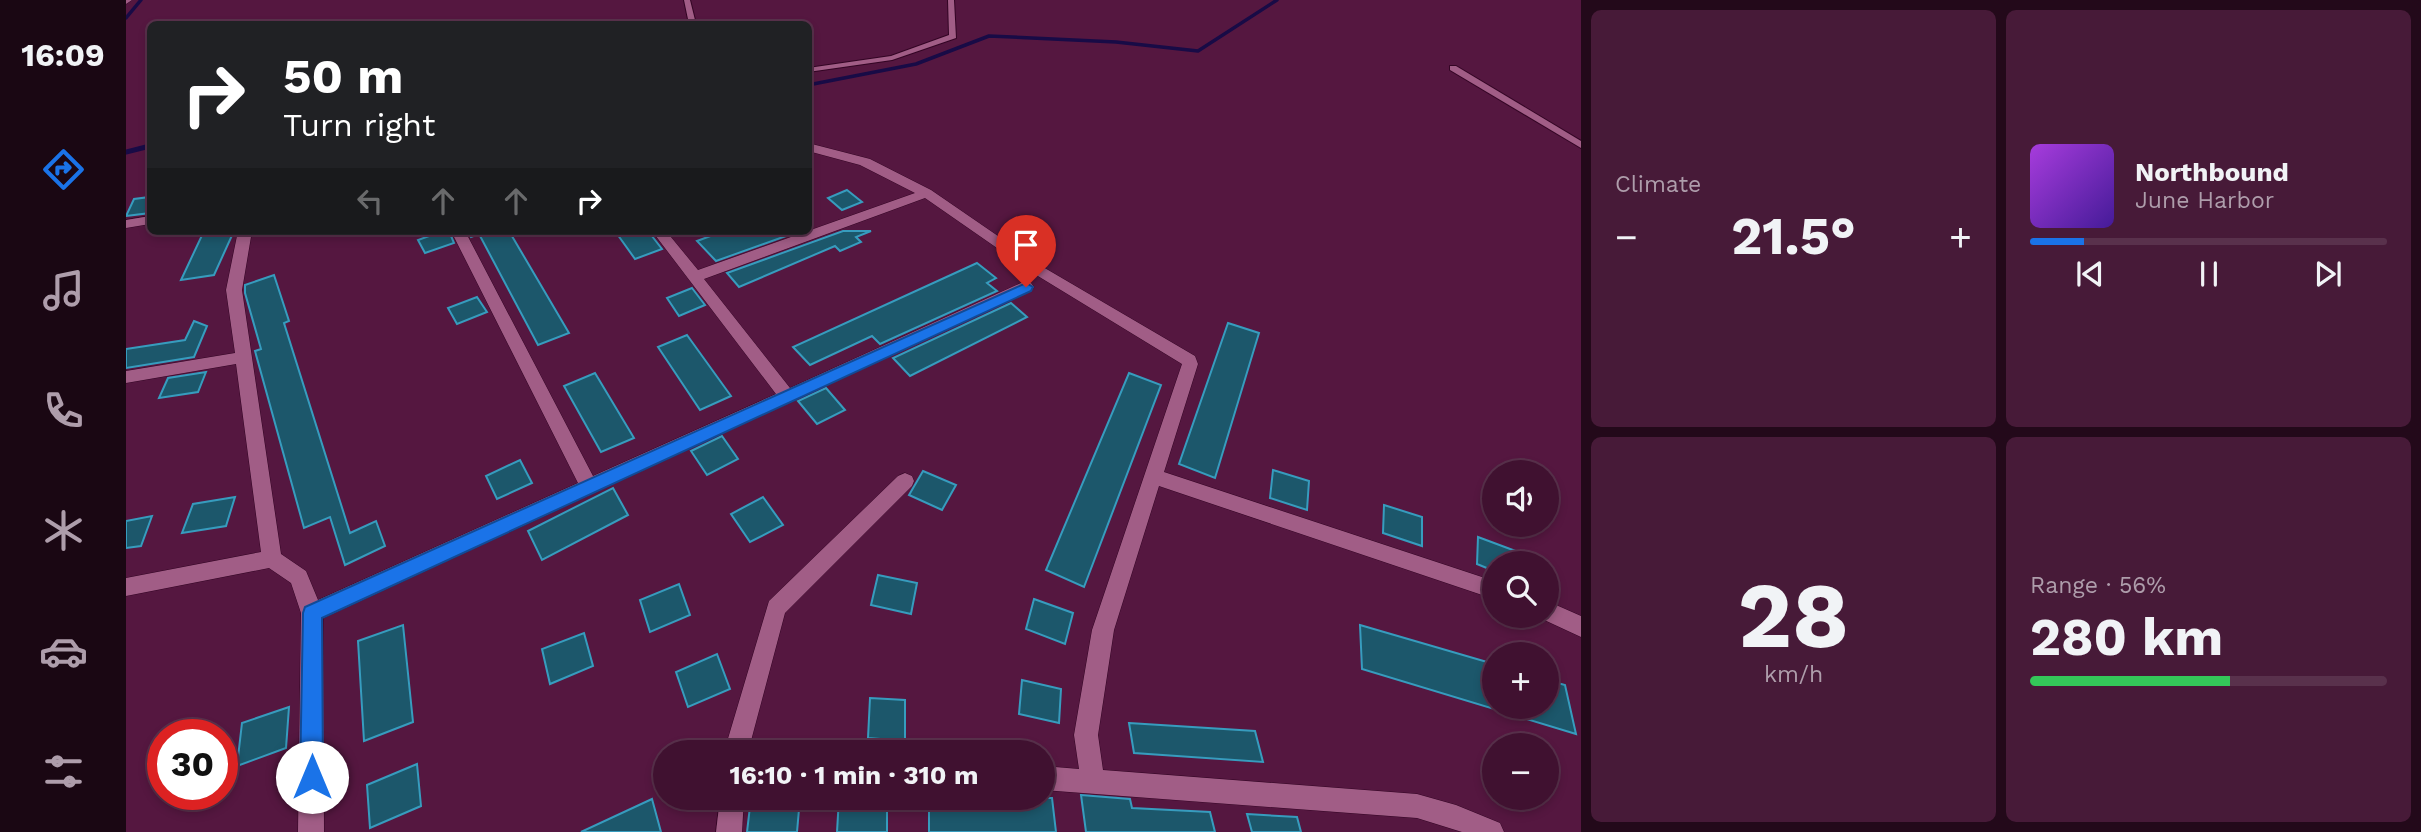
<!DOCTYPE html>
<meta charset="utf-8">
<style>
:root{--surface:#401130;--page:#471a38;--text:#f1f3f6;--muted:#ae9dab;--line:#59314c;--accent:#1a73e8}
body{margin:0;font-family:"Work Sans",sans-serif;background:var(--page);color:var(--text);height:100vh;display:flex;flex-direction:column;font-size:26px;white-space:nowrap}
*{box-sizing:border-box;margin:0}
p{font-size:23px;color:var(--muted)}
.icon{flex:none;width:38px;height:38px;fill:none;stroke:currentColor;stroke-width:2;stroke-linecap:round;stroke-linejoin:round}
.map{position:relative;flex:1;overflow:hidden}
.details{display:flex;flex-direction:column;gap:10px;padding:10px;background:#23091a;width:840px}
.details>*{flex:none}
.banner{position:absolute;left:21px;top:21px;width:665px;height:214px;border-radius:10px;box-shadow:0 4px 10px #0003,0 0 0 2px var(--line);background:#202124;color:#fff;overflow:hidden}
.fabs{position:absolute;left:1356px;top:460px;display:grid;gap:14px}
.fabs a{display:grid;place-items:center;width:77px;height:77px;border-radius:50%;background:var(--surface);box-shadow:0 4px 10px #0003,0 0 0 2px var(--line);font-size:35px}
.speed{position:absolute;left:21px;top:719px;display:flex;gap:14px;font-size:35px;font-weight:700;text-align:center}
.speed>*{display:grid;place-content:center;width:91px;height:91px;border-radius:50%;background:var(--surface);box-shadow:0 4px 10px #0003,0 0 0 2px var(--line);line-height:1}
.speed .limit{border:10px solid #d22;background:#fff;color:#111}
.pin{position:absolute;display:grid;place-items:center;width:60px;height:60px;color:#fff;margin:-72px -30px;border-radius:50% 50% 50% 0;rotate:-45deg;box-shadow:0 0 7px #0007}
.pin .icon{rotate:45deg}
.me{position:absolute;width:77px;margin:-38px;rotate:0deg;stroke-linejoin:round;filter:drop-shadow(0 0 5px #0008)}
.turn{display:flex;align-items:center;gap:24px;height:147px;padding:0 21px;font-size:32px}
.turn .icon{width:91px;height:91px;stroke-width:2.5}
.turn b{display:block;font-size:49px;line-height:60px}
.lanes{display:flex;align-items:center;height:66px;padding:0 21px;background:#0003;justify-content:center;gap:35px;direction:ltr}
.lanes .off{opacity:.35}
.big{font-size:52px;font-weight:700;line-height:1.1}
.details .card{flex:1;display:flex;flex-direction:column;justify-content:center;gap:10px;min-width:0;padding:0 24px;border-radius:10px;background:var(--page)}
.details .dial{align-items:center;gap:0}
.dial b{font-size:91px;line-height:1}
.song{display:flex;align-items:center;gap:21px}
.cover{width:84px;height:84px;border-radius:10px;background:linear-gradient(135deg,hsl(280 70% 55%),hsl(260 70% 35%))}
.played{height:7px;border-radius:4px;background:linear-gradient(90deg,var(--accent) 15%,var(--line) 15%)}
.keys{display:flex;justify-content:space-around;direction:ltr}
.heat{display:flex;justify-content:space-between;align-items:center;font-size:38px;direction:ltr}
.charge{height:10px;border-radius:5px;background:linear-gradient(90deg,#34c759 56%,var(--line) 0)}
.details .tiles{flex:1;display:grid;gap:10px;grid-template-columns:repeat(2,1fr)}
.trip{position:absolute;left:527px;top:740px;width:402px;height:70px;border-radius:35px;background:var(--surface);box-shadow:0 4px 10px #0003,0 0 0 2px var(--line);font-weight:700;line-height:70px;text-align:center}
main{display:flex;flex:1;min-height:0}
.tabs{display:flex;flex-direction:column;width:126px;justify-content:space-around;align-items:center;background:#1a0713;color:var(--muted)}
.tabs .icon{width:49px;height:49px}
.tabs .current{color:var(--accent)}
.tabs b{font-size:32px;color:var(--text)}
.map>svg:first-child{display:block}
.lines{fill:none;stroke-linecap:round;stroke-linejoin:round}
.stream-far1{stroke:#180b46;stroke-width:3.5}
.stream{stroke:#180b46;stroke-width:5}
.building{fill:#1c576b;stroke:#379cbe;stroke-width:2}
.service-casing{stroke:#330524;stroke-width:2}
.minor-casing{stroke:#330524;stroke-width:1}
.service{fill:#a15d86;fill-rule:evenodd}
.minor{fill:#a15d86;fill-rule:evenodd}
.route{fill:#1a73e8;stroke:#114b97;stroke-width:2}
</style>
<main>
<nav class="tabs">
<b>16:09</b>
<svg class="icon current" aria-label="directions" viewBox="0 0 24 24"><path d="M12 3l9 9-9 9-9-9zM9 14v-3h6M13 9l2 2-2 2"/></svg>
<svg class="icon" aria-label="music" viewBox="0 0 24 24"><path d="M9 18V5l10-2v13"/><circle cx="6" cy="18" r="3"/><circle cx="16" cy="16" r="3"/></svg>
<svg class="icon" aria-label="phone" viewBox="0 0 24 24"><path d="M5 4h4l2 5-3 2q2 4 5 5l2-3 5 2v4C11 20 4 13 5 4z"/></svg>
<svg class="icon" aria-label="climate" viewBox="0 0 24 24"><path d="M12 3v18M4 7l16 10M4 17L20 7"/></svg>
<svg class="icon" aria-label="car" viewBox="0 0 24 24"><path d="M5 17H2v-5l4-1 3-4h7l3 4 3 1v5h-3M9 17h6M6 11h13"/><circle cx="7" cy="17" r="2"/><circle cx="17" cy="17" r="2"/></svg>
<svg class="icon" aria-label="filters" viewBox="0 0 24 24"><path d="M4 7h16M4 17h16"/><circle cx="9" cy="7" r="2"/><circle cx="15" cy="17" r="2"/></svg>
</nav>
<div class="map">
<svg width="1455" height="832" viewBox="0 0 1455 832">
<rect width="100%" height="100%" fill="#551740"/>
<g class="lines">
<g class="stream-far1">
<path d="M0 18 15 0"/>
<path d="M682 85 790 64 863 36 990 42 1072 51 1151 0"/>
</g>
<path class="stream" d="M0 152 24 146"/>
</g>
<g class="building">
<path d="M721 190 736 202 716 210 702 198Z"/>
<path d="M24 197V213L0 216 8 199Z"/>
<path d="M78 231H108L88 275 55 280Z"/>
<path d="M317 231H323L328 243 299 253 292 240Z"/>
<path d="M342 231H383L443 333 412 345 353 234 345 237Z"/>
<path d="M489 231H522L536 249 509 259Z"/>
<path d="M598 231H674L590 261 571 241Z"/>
<path d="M717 231H745L730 237 735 242 714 251 709 246 613 287 601 273Z"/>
<path d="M851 263 870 278 861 283 871 291 754 344 746 336 684 365 667 347Z"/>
<path d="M148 275 163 321 158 323 224 533 250 521 259 546 219 565 204 517 178 528 129 351 135 349 119 293V285Z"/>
<path d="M566 288 579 305 553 316 541 298Z"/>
<path d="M351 297 361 312 331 324 322 308Z"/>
<path d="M885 303 901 317 784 376 767 358Z"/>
<path d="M68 321 81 326 68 357 0 368V349L59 340Z"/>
<path d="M1102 323 1133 333 1089 478 1053 464Z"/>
<path d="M561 335 605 396 574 410 532 347Z"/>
<path d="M80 372 72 392 33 398 42 378Z"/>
<path d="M469 373 508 438 475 452 438 386Z"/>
<path d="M1003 373 1035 385 958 587 920 570Z"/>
<path d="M700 388 719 410 691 424 672 401Z"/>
<path d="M596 436 612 459 581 475 565 451Z"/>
<path d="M394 460 406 483 371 499 360 476Z"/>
<path d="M1147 470 1183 481 1181 510 1144 498Z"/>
<path d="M797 471 830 485 816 510 783 495Z"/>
<path d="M487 488 502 515 416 560 402 531Z"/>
<path d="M109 497 100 526 56 533 67 504Z"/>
<path d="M637 497 657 525 624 542 605 514Z"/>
<path d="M1258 505 1296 517V546L1257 533Z"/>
<path d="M26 516 15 546 0 548V521Z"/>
<path d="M1352 537 1419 562V564H1368V571L1351 564Z"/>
<path d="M752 575 791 583 785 614 745 605Z"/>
<path d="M553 584 564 615 524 632 514 600Z"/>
<path d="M908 599 947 613 939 644 900 629Z"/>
<path d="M277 625 287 722 238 741 232 641Z"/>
<path d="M1234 625 1368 664V709L1236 669Z"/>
<path d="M458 633 467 666 424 684 416 649Z"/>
<path d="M591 654 604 689 562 707 550 672Z"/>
<path d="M896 680 935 689 933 723 893 714Z"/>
<path d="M1421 680 1439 685 1450 734 1374 711 1375 707H1421Z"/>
<path d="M744 698 779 700V741L742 738Z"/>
<path d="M163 707 160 748 111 766 116 723Z"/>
<path d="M1003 723 1129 731 1137 762 1008 753Z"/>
<path d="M291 764 295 806 244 828 241 785Z"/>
<path d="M955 795 1004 799 1006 808 1084 812 1089 832H960Z"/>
<path d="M625 798H674L671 832H621Z"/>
<path d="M713 798H761V832H711Z"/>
<path d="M803 798H926L930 832H803Z"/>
<path d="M526 799 535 832H455Z"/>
<path d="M1121 814 1171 817 1175 832H1126Z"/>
</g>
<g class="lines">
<defs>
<g id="service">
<path d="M558 0H564L570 24H563Z"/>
<path d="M822 0H828L830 38 766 60 682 72V68L765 56 823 35Z"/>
<path d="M1324 66H1330L1455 141V148L1324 70Z"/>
</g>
<g id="minor">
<path d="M0 0H6L0 4Z"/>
<path d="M682 143 744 159 805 190 917 267 1069 356 1072 364 1038 472 1368 581V599L1033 486 988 630 972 735 977 770 1291 794 1330 805 1374 823 1378 832H1336L1291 818 917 790V766L953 769 948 735 966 630 1056 364 907 273 799 198 578 279 664 388 895 283H905L908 287 905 291 197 618 198 832H172L175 613 165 583 143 568 0 596V578L135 552 110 364 0 383V371L109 353 100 290 112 231H126L116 290 155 554 180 571 192 600 452 483 325 231H339L467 476 650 394 526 231H540L572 270 789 193 734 165 682 151Z"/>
<path d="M24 216V224L0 228V220Z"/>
<path d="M779 473 786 476 788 481 786 486 659 613 622 752H598L643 601 772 476Z"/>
<path d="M1421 601 1455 616V637L1414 618 1421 616Z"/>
<path d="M594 798H618L616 832H590Z"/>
</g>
</defs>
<use href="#service" class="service-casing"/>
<use href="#minor" class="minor-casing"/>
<use href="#service" class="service"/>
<use href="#minor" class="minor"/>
</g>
<path class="route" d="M900 283 907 287 905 291 196 618 197 777 193 785 186 788 178 785 174 777 177 613 179 607Z"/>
</svg>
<div class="fabs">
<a><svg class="icon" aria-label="sound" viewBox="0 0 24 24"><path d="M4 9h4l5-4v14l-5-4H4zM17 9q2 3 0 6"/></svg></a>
<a><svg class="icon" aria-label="search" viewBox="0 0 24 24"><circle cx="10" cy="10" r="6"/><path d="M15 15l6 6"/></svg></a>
<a>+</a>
<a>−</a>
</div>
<div class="speed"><div class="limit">30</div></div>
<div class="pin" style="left:900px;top:287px;background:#d93025"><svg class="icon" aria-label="arrive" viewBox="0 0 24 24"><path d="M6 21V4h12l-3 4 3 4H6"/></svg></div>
<svg class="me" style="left:186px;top:777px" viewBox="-20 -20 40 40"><circle r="19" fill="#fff"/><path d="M0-13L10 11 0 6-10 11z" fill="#1a73e8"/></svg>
<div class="trip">16:10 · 1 min · 310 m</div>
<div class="banner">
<div class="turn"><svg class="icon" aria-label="right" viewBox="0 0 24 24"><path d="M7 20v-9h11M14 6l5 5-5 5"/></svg><div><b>50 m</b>Turn right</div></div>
<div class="lanes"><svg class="icon off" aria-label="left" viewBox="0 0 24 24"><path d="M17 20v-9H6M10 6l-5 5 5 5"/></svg><svg class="icon off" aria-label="ahead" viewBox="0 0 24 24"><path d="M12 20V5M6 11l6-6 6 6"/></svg><svg class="icon off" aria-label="ahead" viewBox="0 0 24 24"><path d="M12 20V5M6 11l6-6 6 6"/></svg><svg class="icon" aria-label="right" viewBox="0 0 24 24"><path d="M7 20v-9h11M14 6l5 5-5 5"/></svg></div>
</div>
</div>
<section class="details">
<div class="tiles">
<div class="card"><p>Climate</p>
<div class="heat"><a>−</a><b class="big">21.5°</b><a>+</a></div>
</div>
<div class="card">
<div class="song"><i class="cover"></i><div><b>Northbound</b><p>June Harbor</p></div></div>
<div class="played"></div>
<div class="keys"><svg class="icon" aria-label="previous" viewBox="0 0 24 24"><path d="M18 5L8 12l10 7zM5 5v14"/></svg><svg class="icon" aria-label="pause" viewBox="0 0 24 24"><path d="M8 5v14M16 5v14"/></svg><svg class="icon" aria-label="next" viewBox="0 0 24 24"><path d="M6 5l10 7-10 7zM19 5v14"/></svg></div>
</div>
<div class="card dial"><b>28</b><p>km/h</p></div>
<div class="card"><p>Range · 56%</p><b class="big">280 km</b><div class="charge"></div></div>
</div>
</section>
</main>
